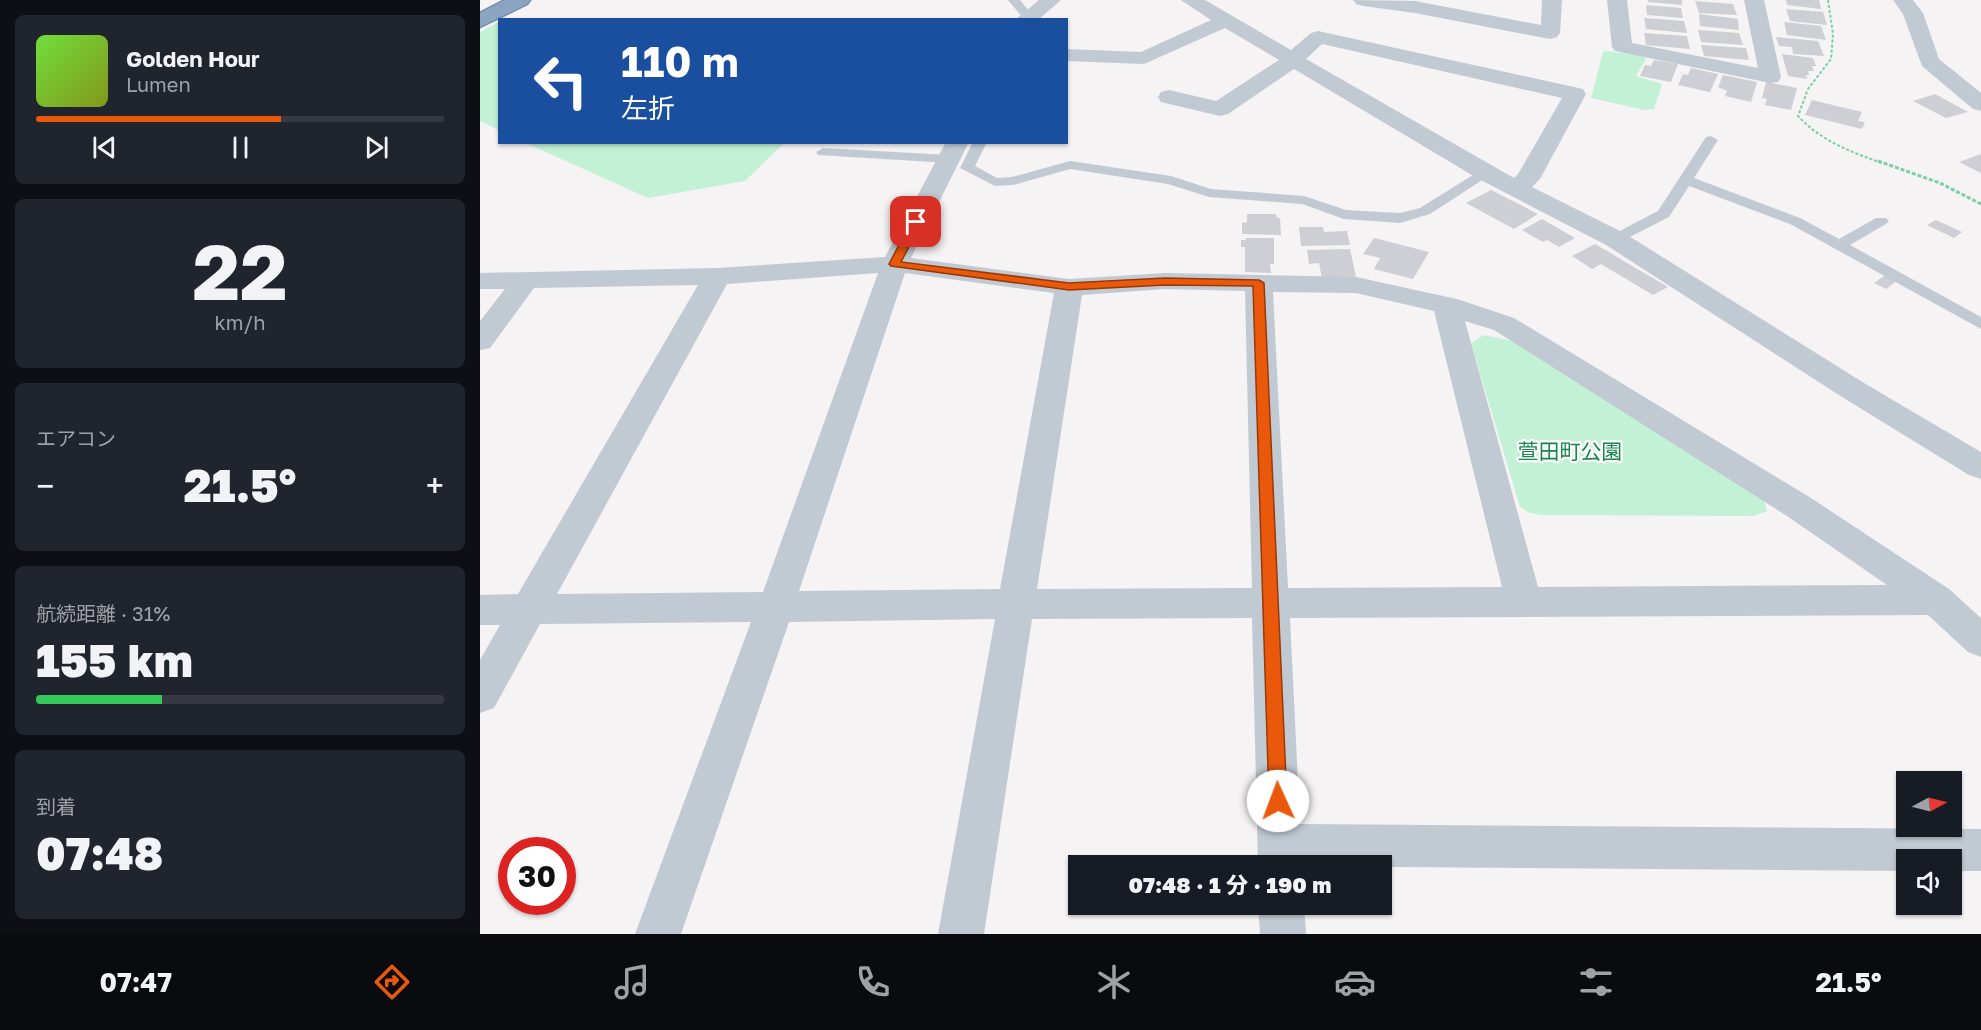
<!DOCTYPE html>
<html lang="ja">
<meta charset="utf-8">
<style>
:root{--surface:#171b24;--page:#20242c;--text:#f1f3f6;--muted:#9ea1a6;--line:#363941;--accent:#ea580c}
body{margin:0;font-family:"Golos Text","Noto Sans JP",sans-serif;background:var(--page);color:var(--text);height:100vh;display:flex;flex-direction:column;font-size:22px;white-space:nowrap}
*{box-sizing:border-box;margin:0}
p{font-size:20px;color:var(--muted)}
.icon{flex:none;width:33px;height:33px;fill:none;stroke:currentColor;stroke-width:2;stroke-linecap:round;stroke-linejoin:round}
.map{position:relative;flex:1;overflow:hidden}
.sheet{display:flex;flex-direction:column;gap:15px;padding:15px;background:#0d0f14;width:480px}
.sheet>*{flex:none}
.hud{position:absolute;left:18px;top:18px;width:570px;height:126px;border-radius:0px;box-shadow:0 2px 4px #0004;background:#1a4fa0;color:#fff;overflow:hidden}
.needle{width:39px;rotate:83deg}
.buttons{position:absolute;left:1416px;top:771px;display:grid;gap:12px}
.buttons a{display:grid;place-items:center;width:66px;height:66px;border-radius:0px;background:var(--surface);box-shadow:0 2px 4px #0004;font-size:30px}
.speed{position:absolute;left:18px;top:837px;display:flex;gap:12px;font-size:30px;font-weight:700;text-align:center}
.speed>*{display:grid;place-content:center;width:78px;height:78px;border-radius:50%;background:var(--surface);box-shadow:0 2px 4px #0004;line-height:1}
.speed .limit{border:9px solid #d22;background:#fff;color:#111}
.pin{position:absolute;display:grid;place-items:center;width:51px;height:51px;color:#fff;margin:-26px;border-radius:12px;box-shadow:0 3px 9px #0006}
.me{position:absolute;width:66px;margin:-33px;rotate:358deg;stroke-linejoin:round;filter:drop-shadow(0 0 4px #0008)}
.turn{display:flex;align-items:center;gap:21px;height:126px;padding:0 24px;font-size:27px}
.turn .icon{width:78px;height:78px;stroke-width:2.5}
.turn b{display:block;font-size:42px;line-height:51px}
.big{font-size:45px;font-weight:800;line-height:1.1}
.sheet .tile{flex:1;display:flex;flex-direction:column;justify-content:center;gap:9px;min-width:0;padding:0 21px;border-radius:9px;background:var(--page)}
.sheet .dial{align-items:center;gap:0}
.dial b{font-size:78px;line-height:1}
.song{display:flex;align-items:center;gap:18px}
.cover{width:72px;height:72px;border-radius:9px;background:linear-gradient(135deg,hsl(100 70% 55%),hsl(70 70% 35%))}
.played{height:6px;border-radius:3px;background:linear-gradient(90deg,var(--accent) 60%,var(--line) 60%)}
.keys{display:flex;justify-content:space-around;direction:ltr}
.heat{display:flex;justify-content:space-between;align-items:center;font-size:33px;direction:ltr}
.charge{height:9px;border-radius:4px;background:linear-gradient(90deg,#34c759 31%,var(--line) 0)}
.trip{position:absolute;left:588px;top:855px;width:324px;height:60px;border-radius:0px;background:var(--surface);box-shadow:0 2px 4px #0004;font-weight:800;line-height:60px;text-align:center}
.dock{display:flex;height:96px;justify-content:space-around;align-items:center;background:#090b0e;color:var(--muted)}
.dock .icon{width:42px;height:42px}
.dock .active{color:var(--accent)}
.dock b{font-size:27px;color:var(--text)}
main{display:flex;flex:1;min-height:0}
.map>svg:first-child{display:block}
.green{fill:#c3f1d5}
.building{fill:#cdcfd5}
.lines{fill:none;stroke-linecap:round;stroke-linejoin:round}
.highway-casing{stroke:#7690ad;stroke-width:3}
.path-far1{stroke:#7ad0a6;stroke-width:2;stroke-dasharray:3 2;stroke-linecap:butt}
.path{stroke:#7ad0a6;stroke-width:3;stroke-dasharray:4 2;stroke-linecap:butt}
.lane{fill:#c1cad2;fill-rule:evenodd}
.street{fill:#c1cad2;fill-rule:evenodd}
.highway{fill:#8ba5c1;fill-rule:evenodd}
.route{fill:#ea580c;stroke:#983908;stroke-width:1.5}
.labels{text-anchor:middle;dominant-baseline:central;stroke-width:4.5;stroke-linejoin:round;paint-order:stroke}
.park-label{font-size:21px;fill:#17864f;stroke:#fff}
</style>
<main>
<section class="sheet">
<div class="tile">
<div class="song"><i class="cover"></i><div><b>Golden Hour</b><p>Lumen</p></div></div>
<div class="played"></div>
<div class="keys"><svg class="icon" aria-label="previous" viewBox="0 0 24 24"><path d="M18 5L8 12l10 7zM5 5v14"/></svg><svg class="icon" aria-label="pause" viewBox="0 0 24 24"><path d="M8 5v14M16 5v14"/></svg><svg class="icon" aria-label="next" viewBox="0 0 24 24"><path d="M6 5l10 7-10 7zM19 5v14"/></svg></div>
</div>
<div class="tile dial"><b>22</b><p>km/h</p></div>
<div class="tile"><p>エアコン</p>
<div class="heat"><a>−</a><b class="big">21.5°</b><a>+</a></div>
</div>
<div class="tile"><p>航続距離 · 31%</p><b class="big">155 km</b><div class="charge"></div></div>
<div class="tile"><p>到着</p><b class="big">07:48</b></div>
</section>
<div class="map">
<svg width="1501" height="934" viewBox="0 0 1501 934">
<rect width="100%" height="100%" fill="#f5f3f3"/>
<g class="green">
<path d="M19 22V130L0 121V32Z"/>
<path d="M1127 51 1163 56 1166 59 1156 76 1182 84 1174 109 1164 110 1111 98 1123 52Z"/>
<path d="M46 143H304L265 181 168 198Z"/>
<path d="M1004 335 1033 341 1283 498 1287 511 1274 516 1062 515 1050 513 1040 507 991 343Z"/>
</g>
<g class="building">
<path d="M1168 0H1202V5L1168 2Z"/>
<path d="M1306 0H1339L1341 9 1307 5Z"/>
<path d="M1215 1 1253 4 1257 15 1219 13Z"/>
<path d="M1166 5 1201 8 1203 18 1167 15Z"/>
<path d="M1306 9 1343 12 1347 25 1310 21Z"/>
<path d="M1219 14 1258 19 1259 30 1220 26Z"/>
<path d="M1164 18 1204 21 1207 33 1166 29Z"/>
<path d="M1304 22 1341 26 1346 40 1307 35Z"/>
<path d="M1218 30 1259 33 1263 45 1221 42Z"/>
<path d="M1164 33 1207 36 1210 49 1166 45Z"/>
<path d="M1296 37 1338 41 1344 56 1313 54 1312 47 1299 46Z"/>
<path d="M1221 45 1266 48 1269 60 1224 56Z"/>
<path d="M1302 54 1333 58 1336 66H1332L1334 71H1328L1329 75H1326L1327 79 1308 76Z"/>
<path d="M1174 60 1198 64 1191 82 1160 76 1165 65 1171 66Z"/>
<path d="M1211 68 1238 74 1230 92 1198 85 1203 74 1208 75Z"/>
<path d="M1243 75 1277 82 1271 102 1245 96 1247 91 1238 87Z"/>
<path d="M1286 82 1317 88 1311 110 1285 105 1287 99 1282 98Z"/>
<path d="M1455 94 1488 112 1466 118 1433 101Z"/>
<path d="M1332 100 1382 112 1378 121 1385 122 1382 129 1325 115Z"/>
<path d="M1501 154V173L1479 162Z"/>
<path d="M1011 190 1058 214 1034 229 986 203Z"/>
<path d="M767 214H796L797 218H800L801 235 762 234V223L767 222Z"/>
<path d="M1062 219 1095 238 1079 247 1067 240 1063 242 1042 230Z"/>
<path d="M1456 220 1482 232 1474 238 1447 225Z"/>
<path d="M819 227H843L844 232 867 231 870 245 821 246Z"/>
<path d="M765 238H794V264H790L791 273 765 272V247H761V240H766Z"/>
<path d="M894 238 949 252 933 279 894 269 900 258 883 254Z"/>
<path d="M1115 244 1188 287 1173 295 1121 264 1112 269 1092 256Z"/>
<path d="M870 249 876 277 842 278 839 263 829 264 827 250Z"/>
<path d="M1407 274 1418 280 1406 289 1394 283Z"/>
</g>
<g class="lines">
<defs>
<path id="highway" d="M25 0H50L47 4 0 27V13Z"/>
</defs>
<use href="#highway" class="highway-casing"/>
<path class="path-far1" d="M1348 0 1353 34 1351 59 1328 89 1318 116C1341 141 1371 152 1402 163"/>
<path class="path" d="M1398 161 1460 183 1501 204"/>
<g class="lane">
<path d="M528 0H540L553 16 551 18H543Z"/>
<path d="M1231 136 1238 140 1214 178 1320 218 1359 239 1396 218H1406L1409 221 1406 224 1370 245 1501 317V329L1310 224 1209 186 1189 217 1140 242H1130L1127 239 1130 236 1178 211 1226 137Z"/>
<path d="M493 142H507L495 166 517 178 532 177 590 161 691 176 731 189 824 196 866 210 920 213 940 208 1001 170H1011L1013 173 950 214 920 223 864 219 822 204 729 197 688 184 590 169 533 185 515 186 480 168Z"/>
<path d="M343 148 469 155 476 159 469 163 338 155 336 152Z"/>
</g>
<g class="street">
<path d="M559 0H581L558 20H535Z"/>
<path d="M701 0H725L811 50 831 33 838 31 1103 89 1106 94 1060 179 1052 187 1144 233 1384 383 1501 452V479L1489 475 1362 397 1126 245 997 178 814 69 748 114 740 116 681 102 678 97 681 92 689 90 736 101 799 60 745 28 664 64 586 61V49L661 52 731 20ZM842 44 1082 98 1038 174 1034 178 826 59Z"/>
<path d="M873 0 935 1 1061 25 1062 0H1082L1080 33 1077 37 1070 39 935 13 883 6 876 4Z"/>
<path d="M1127 0H1147L1152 43 1278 68 1264 0H1284L1301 77 1298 82 1290 83 1135 51 1132 47Z"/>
<path d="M1413 0H1433L1443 13 1459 59 1501 93V111L1493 109 1442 66 1423 14Z"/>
<path d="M466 142H489L431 258 589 279 685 273 876 277 977 299 1034 318 1331 498 1469 589 1501 618V657L1488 652 1448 615 810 618 820 824 1501 829V871H1472V860H1426V871L778 866 772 618 552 619 504 934H458L515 619 309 622 201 934H155L271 622 60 624 14 708 0 713V660L20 625H0V595L38 594 218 285 54 288 10 348 0 350V321L25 289H0V273L237 268 405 257ZM398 273 283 592 77 594 247 284ZM425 273 574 293 520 589 319 591ZM685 289 765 291 772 588 557 589 602 295ZM793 292 876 293 954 311 1022 587 808 588ZM985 321 1014 330 1307 516 1407 585 1058 587Z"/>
<path d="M778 904H824L826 934H780Z"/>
</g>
<use href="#highway" class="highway"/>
</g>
<path class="route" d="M436 219 442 222 421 262 589 283 685 278 779 280 784 283 807 801 804 807 798 809 791 807 789 801 773 286 685 285 589 290 411 266 409 264 431 222Z"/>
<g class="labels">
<g class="park-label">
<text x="1090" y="451">萱田町公園</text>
</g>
</g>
</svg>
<div class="buttons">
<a><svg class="needle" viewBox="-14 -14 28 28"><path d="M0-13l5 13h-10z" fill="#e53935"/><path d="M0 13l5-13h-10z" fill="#9ea1a6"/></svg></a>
<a><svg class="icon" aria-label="sound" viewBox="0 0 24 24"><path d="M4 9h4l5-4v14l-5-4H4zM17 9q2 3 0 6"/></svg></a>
</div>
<div class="speed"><div class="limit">30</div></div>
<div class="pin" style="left:436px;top:222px;background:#d93025"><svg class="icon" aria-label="arrive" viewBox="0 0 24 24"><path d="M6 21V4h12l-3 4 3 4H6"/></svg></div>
<svg class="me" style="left:798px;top:801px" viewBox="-20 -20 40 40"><circle r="19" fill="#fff"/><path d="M0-13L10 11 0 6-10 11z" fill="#ea580c"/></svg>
<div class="trip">07:48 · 1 分 · 190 m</div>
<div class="hud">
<div class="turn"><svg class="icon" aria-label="left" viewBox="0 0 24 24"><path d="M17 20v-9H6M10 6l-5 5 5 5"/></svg><div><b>110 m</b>左折</div></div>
</div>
</div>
</main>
<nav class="dock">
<b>07:47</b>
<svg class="icon active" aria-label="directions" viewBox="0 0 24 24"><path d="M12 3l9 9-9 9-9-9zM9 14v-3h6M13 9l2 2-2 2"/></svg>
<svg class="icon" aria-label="music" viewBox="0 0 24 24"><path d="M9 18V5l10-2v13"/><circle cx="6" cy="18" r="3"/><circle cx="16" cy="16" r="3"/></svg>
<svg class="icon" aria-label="phone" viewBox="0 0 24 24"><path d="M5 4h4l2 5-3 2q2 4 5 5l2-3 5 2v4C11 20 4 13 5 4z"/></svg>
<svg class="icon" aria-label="climate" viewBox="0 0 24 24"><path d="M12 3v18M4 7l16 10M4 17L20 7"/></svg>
<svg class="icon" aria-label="car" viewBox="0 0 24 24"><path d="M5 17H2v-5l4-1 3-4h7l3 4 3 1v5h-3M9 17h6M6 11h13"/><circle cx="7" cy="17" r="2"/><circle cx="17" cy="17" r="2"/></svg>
<svg class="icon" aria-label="filters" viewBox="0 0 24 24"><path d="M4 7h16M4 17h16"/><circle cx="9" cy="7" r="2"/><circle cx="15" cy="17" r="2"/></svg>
<b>21.5°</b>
</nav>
